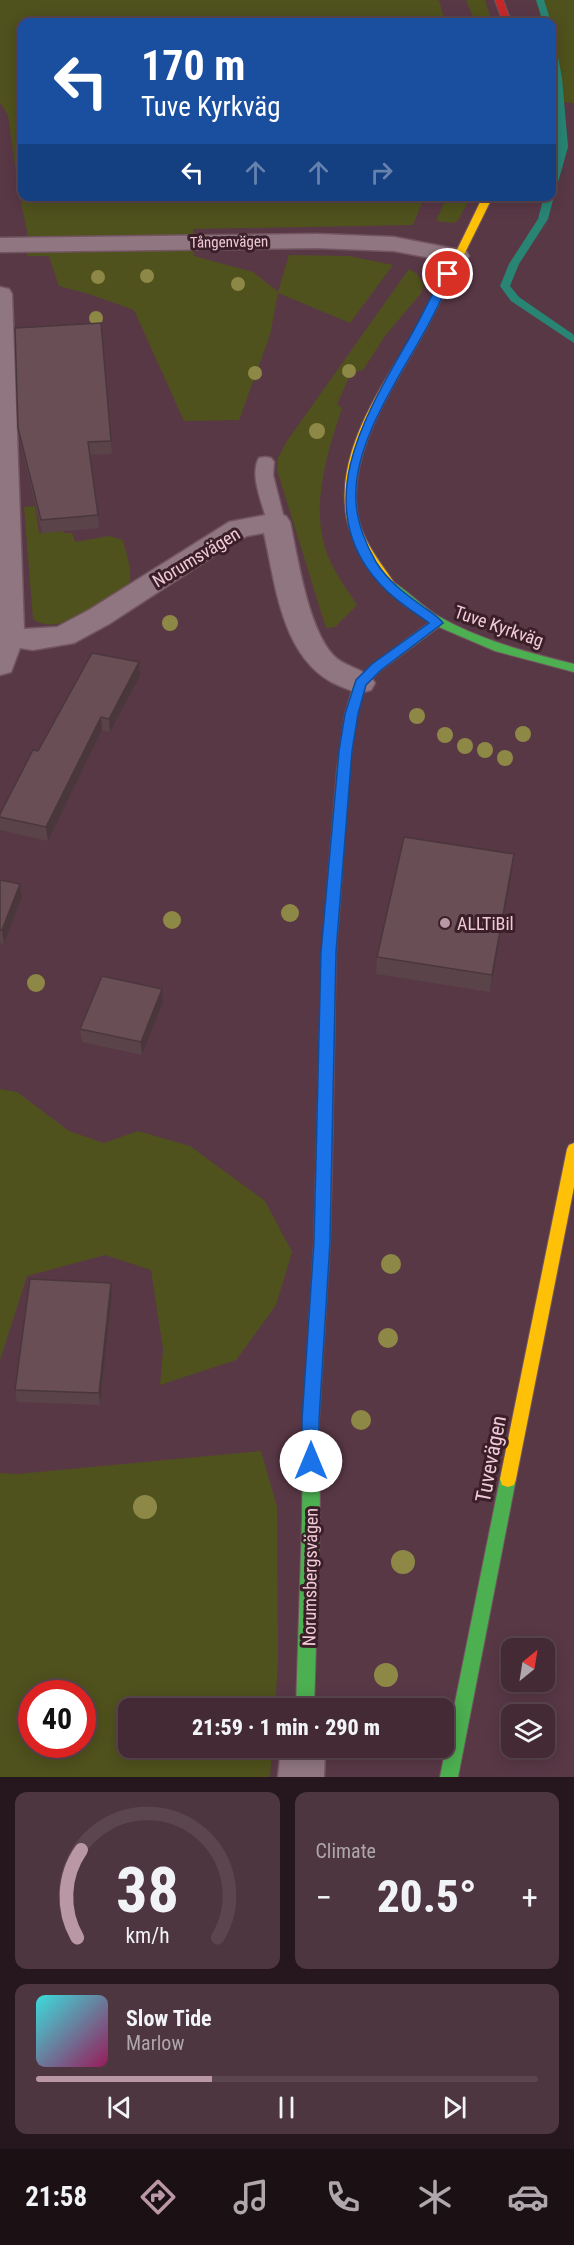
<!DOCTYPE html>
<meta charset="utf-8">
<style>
:root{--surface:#432a34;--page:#4d3640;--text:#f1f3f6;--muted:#afa7ac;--line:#5b464f;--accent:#ba97a4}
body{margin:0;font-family:"Roboto Condensed",sans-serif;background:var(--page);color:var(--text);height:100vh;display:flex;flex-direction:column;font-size:22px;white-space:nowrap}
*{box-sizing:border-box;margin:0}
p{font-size:20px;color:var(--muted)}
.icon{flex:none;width:33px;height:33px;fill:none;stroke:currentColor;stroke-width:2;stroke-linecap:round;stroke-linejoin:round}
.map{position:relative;height:1777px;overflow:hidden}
.details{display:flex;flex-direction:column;gap:15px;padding:15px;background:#25171d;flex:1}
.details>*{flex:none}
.guide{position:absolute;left:18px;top:18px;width:538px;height:183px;border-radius:12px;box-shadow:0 3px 15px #0003,0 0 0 2px var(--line);background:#1a4fa0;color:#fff;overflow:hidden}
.needle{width:39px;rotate:30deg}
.buttons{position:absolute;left:501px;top:1638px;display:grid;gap:12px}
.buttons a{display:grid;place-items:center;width:54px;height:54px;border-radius:12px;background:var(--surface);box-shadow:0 3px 15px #0003,0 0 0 2px var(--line);font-size:30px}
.speed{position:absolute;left:18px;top:1680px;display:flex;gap:12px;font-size:30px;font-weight:700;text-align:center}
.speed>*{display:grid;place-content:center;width:78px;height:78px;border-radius:50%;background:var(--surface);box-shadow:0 3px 15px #0003,0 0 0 2px var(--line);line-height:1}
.speed .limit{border:9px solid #d22;background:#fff;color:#111}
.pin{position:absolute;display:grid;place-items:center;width:51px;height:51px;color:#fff;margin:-26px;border:3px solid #fff;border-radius:50%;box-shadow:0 2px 6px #0007}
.me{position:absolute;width:66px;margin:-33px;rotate:0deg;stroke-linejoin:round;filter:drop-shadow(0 0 4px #0008)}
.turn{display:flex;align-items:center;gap:21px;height:126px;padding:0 24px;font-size:27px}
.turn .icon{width:78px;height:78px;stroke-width:2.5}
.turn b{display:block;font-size:42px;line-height:51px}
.lanes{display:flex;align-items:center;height:57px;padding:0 24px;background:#0003;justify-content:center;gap:30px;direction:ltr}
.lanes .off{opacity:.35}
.big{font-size:45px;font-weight:800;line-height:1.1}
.details .widget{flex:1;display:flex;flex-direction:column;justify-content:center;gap:9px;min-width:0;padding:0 21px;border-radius:12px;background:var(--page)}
.details .dial{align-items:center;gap:0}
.dial svg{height:156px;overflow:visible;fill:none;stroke:var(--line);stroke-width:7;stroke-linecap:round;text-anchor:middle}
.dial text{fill:var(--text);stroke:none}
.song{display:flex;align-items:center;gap:18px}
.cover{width:72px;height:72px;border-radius:9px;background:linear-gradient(135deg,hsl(180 70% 55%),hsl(330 70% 35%))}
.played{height:6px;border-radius:3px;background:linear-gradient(90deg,var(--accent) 35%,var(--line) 35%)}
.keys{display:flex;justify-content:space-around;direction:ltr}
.heat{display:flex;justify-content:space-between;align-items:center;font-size:33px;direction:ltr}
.details .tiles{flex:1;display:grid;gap:15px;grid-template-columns:1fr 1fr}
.widget:last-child{grid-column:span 2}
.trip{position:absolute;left:118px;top:1698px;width:336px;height:60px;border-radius:12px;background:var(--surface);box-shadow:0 3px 15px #0003,0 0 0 2px var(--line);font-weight:800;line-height:60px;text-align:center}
.dock{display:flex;height:96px;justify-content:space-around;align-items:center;background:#1b1115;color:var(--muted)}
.dock .icon{width:42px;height:42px}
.dock .on{color:var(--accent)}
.dock b{font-size:27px;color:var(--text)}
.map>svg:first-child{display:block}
.green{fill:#4f521c;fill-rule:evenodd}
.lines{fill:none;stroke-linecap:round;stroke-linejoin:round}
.stream{fill:#288574;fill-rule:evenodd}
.lane-casing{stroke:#725560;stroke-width:3}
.street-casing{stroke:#725560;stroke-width:3}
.fast-casing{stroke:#725560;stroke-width:2}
.slow-casing{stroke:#725560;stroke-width:2}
.jam-casing{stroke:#725560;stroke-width:2}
.lane{fill:#907681;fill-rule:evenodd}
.street{fill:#907681;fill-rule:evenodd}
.fast{fill:#4caf50;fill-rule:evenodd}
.slow{fill:#ffc107;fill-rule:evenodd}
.jam{fill:#c62828;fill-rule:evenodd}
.tree{fill:#8e8847}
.wall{fill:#5a4349}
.shaded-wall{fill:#4a373c}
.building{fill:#694e55;stroke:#4a373c;stroke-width:1.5}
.route{fill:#1a73e8;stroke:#114b97;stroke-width:1.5}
.poi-dot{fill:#ba97a4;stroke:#3a1f29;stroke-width:2}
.labels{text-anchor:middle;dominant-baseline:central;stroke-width:6;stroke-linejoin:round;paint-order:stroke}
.far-street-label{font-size:15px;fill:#efcad6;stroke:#3a1f29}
.street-label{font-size:18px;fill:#efcad6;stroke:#3a1f29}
.poi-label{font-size:18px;fill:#efcad6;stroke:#3a1f29;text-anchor:start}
.near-street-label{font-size:21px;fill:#efcad6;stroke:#3a1f29}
</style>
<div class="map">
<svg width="574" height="1777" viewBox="0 0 574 1777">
<rect width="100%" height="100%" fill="#593846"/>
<g class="green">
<path d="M0 0H439L445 22H22V196L424 197 413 225 193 229 194 256 253 272 278 292 289 255 349 256 393 265 350 323 278 293 270 335 239 420 184 421 134 310 89 294 59 286 49 256H27V231L18 188 8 115 0 103Z"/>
<path d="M466 0H485L492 22H475Z"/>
<path d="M536 0H574V103L552 102V22H542Z"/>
<path d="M447 196 471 197 458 220 454 223 436 221Z"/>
<path d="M409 269 417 274 423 283 422 292 385 336 363 370 351 373 337 404 342 408C326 457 308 512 330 561 337 576 348 591 357 605L335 627 326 628 277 470 278 458 287 441Z"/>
<path d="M35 506 39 533 63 531 64 533H72L75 542 109 536 123 540C126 555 136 577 126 590 103 603 58 638 33 619L24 507Z"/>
<path d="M0 1089 17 1092 69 1131 104 1143 138 1131 190 1146 265 1201 292 1252 276 1305 236 1360 160 1385 163 1349 151 1270 105 1255 27 1276 0 1360Z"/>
<path d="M261 1451 277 1507 278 1662 275 1708H129V1748H272L270 1777H0V1473L17 1474ZM32 1694H82V1744H32Z"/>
</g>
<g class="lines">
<g class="stream">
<path d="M536 0H544L551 22H543Z"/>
<path d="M552 43 556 46 562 78 568 147 557 186 552 189V169L558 147Z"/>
<path d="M552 194 554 196 548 219 519 264 510 286 519 297 574 335V343L511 301 500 286 509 264 538 219 544 196H552Z"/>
</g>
<defs>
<path id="lane" d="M265 457 271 458 274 462 273 475 285 522 282 526H270L267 522C263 504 249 475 259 458Z"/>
<g id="street">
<path d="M317 234 394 237 466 251 469 256 466 261 457 263 394 251 317 248 0 252V238Z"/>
<path d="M0 287 9 289 12 294 24 629 57 627 89 610 229 522 276 513 286 516 290 522C298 559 308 628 333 655 345 668 366 668 375 683L371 690C359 694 351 691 340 686 282 662 276 586 264 533L247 536 235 542 109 624 74 643 33 650 20 648 11 672 0 675Z"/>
<path d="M281 1748H325L324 1777H278Z"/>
</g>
<g id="fast">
<path d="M389 580C400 584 424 608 438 616 480 640 526 652 574 664V672L495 651 439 627 381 670 366 685 357 714 349 769 340 902 333 907 326 902 337 769 345 714 354 683 373 664 430 622 404 605 385 587 383 584Z"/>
<path d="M324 1163 329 1165 332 1169 330 1242 319 1420 320 1520 314 1708H296L302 1520 303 1420 314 1242 316 1169 319 1165Z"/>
<path d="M508 1471 514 1473 516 1479 458 1777H440L500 1479 502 1473Z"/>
</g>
<g id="slow">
<path d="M483 196H493C472 239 451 281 429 323 400 379 342 454 359 521 366 546 381 563 395 584L389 588 385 587C369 566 353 546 347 520 333 450 385 383 417 327 441 284 462 240 483 196Z"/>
<path d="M574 1143V1187L516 1479 514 1485 508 1487 502 1485 500 1479 567 1149 569 1145Z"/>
</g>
<g id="jam">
<path d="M495 0H503L511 22H503Z"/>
<path d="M333 897 340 902 336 952 332 1169 329 1173 324 1175 319 1173 316 1169 322 952 326 902Z"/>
</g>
</defs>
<use href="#lane" class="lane-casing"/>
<use href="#street" class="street-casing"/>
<use href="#fast" class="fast-casing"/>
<use href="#slow" class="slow-casing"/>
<use href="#jam" class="jam-casing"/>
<use href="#lane" class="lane"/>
<use href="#street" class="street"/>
<use href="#fast" class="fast"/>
<use href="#slow" class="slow"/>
<use href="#jam" class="jam"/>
</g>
<g class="tree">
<circle cx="147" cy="276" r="7"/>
<circle cx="98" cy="277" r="7"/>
<circle cx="238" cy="284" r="7"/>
<circle cx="96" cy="318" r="7"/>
<circle cx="349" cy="371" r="7"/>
<circle cx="255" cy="373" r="7"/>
<circle cx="317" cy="431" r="8"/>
<circle cx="170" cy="623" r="8"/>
<circle cx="417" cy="716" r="8"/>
<circle cx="523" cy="734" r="8"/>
<circle cx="445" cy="735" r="8"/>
<circle cx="465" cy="746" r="8"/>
<circle cx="485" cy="750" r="8"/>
<circle cx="505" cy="758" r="8"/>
<circle cx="290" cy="913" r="9"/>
<circle cx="172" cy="920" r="9"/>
<circle cx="36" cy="983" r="9"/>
<circle cx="391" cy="1264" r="10"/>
<circle cx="388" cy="1338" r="10"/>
<circle cx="361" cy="1420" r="10"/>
<circle cx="145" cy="1507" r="12"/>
<circle cx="403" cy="1562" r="12"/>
<circle cx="386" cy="1675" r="12"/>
</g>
<g class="wall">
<path d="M101 323 112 454 90 455 99 528 42 533 20 441 18 428Z"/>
<path d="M140 676 110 732 102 730 48 841 0 830V814L38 751Z"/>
<path d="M512 871 490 992 376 974 377 957Z"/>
<path d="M0 880 20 884 22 897 4 944 0 943Z"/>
<path d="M163 1002 142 1055 82 1042 80 1029Z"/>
<path d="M111 1283 112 1295 100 1405 17 1402 15 1390Z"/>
</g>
<g class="shaded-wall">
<path d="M139 662 140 676 110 732 109 719Z"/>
<path d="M101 717 102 730 48 841 46 827Z"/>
<path d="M514 854 512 871 490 992 492 975Z"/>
<path d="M20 884 22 897 4 944 2 930Z"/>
<path d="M162 989 163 1002 142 1055 141 1042Z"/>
<path d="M111 1283 112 1295 100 1405 99 1393Z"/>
</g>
<g class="building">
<path d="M101 323 111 441 88 442 98 515 41 520 18 428 15 328Z"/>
<path d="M92 653 139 662 109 719 101 717 46 827 0 817V814L33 750 38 751Z"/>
<path d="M404 837 514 854 492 975 377 957Z"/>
<path d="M0 880 20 884 2 930H0Z"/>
<path d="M102 976 162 989 141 1042 80 1029Z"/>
<path d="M30 1279 111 1283 99 1393 15 1390Z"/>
</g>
<path class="route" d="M445 271 453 274C445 291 437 309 427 327 400 377 352 443 356 502 357 522 366 545 376 562 388 581 404 593 422 606 429 611 438 616 443 623L381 670 366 685 358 714 352 751 336 952 330 1242 319 1420V1461L317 1467 311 1469 305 1467 302 1461V1420L314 1242 321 952 339 751 345 714 356 680 372 664 429 623C411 610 393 599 379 583 310 507 364 417 406 344 420 321 431 295 445 271Z"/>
<circle class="poi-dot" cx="445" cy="923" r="6"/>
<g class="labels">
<g class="far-street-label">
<text transform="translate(229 242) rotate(-1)">Tångenvägen</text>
</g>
<g class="street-label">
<text transform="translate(196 557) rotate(-31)">Norumsvägen</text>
<text transform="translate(499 626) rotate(19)">Tuve Kyrkväg</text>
<text transform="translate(310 1577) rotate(-89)">Norumsbergsvägen</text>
</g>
<g class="poi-label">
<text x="457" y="923">ALLTiBil</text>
</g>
<g class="near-street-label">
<text transform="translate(491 1459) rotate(-79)">Tuvevägen</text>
</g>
</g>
</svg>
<div class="buttons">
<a><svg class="needle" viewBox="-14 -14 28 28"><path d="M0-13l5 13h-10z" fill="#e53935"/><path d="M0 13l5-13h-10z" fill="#afa7ac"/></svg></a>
<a><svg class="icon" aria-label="layers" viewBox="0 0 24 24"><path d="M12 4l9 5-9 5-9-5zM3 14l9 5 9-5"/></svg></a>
</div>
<div class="speed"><div class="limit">40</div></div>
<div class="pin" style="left:448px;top:274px;background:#d93025"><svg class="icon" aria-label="arrive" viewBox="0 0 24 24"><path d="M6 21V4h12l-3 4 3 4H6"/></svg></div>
<svg class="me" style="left:311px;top:1461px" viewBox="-20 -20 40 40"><circle r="19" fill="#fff"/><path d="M0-13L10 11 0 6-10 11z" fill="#1a73e8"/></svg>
<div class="trip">21:59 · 1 min · 290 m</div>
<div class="guide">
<div class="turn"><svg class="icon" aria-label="left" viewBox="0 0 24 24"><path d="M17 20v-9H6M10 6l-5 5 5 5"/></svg><div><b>170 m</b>Tuve Kyrkväg</div></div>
<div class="lanes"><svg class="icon" aria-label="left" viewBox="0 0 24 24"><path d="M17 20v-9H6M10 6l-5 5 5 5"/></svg><svg class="icon off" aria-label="ahead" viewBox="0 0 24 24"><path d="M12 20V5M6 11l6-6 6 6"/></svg><svg class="icon off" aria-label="ahead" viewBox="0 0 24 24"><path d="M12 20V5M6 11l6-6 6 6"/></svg><svg class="icon off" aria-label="right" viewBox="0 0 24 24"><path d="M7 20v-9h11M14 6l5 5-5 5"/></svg></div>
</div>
</div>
<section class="details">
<div class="tiles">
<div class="widget dial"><svg viewBox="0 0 100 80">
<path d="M14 69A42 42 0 1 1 86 69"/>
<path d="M14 69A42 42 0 0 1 16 24" stroke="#ba97a4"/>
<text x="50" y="56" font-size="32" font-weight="700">38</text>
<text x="50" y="72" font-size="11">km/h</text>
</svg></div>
<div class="widget"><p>Climate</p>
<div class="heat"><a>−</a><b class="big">20.5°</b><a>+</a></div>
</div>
<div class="widget">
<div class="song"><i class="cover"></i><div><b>Slow Tide</b><p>Marlow</p></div></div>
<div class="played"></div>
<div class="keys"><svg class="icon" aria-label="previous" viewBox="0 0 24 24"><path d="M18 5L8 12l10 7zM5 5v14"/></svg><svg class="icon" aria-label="pause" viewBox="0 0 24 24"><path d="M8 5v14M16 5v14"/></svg><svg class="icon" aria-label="next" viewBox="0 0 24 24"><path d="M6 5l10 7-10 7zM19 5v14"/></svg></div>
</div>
</div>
</section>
<nav class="dock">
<b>21:58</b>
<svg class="icon on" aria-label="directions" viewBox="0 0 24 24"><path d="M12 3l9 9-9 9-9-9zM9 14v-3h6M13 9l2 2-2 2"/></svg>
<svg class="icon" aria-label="music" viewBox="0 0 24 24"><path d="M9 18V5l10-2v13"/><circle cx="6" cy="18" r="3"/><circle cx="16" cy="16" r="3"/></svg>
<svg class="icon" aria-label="phone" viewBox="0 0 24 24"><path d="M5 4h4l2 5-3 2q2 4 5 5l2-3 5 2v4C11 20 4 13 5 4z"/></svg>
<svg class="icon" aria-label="climate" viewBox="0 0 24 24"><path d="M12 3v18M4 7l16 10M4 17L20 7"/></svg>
<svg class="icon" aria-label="car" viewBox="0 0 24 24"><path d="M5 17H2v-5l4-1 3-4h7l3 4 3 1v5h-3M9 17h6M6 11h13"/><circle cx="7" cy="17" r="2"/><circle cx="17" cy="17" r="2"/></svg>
</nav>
